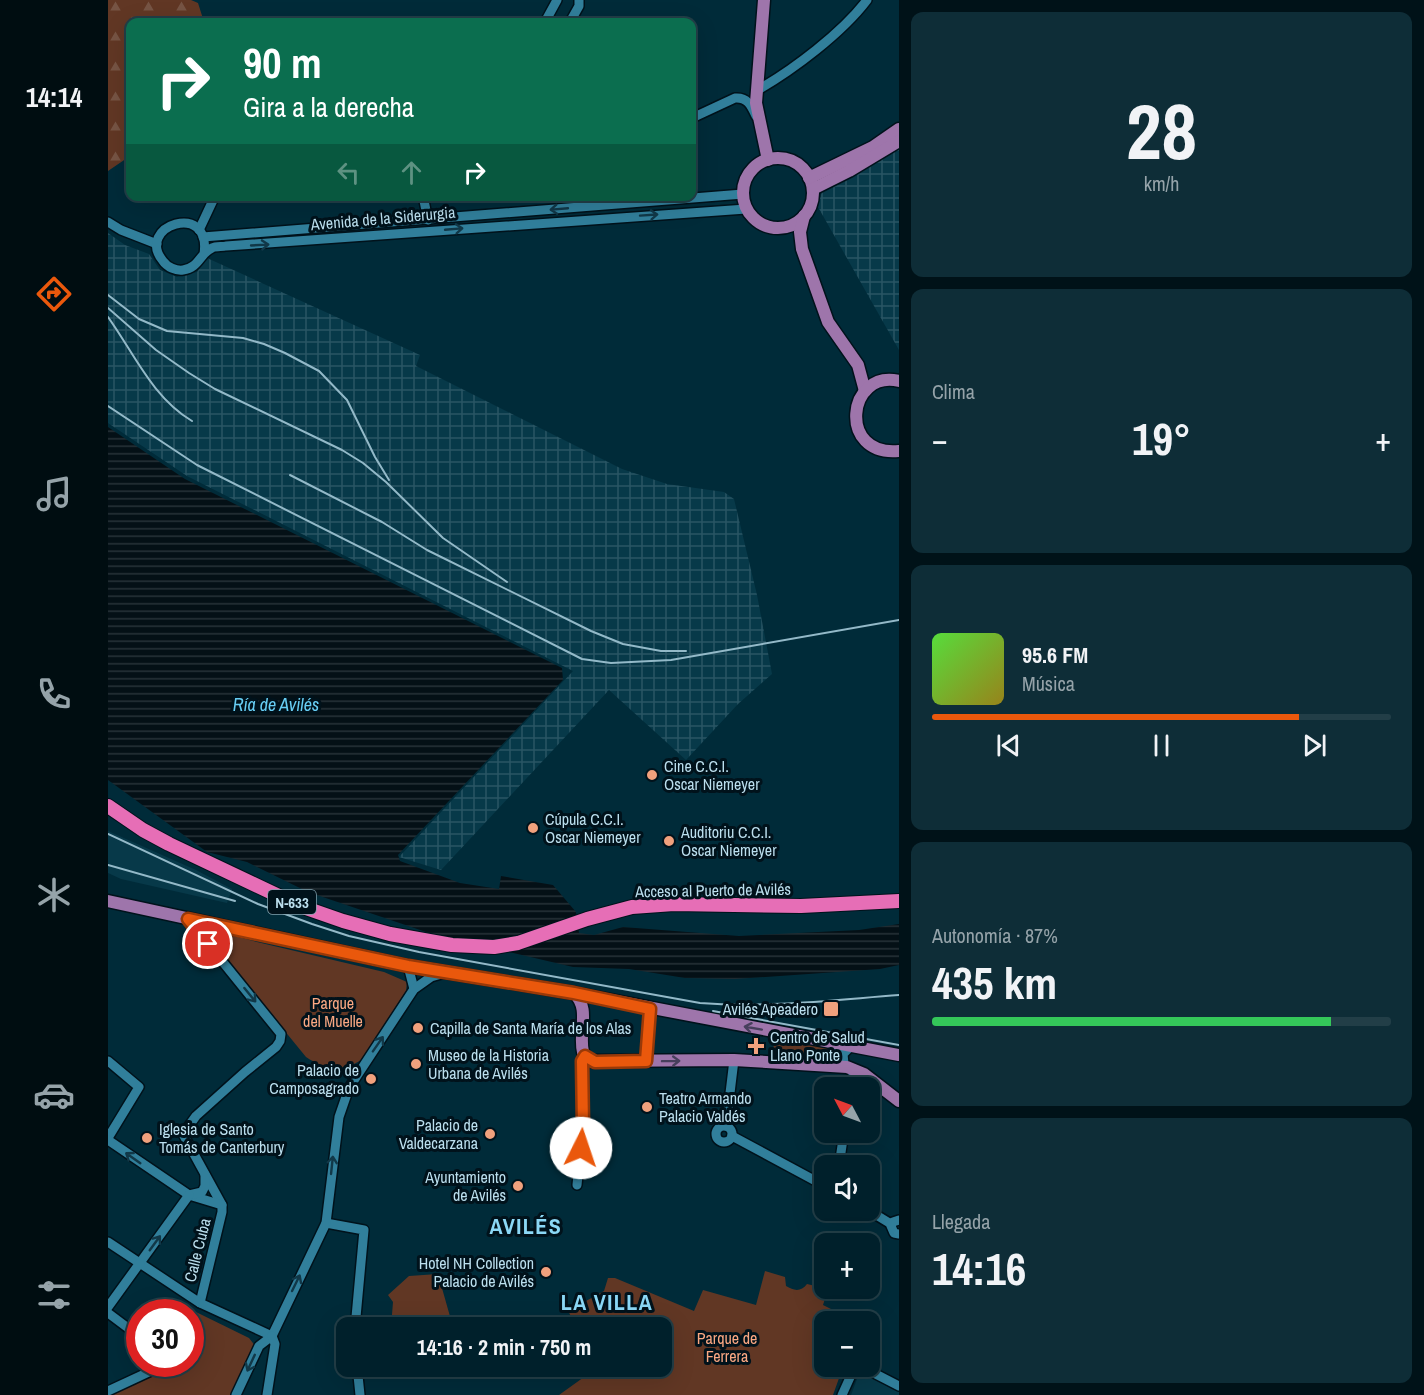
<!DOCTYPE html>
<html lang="es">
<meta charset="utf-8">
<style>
:root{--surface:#00202b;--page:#0e2d37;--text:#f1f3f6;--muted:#95a3a9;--line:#223e47;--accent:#ea580c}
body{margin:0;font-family:"Archivo Narrow",sans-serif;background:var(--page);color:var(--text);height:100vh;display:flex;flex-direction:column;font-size:22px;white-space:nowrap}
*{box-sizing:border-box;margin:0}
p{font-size:20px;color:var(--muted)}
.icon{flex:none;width:33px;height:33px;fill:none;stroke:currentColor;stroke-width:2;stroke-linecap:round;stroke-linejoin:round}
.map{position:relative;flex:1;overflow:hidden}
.details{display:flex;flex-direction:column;gap:12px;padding:12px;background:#001218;width:525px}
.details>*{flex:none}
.hud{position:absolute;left:18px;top:18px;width:570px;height:183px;border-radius:12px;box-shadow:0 6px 24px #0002,0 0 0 2px var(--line);background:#0b6e4f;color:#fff;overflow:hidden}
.needle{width:39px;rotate:311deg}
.controls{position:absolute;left:706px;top:1077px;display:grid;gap:12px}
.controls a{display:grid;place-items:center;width:66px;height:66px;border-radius:12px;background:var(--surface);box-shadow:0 6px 24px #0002,0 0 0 2px var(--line);font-size:30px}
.speed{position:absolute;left:18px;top:1299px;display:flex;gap:12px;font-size:30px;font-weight:700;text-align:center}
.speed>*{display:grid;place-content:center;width:78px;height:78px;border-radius:50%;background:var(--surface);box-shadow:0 6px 24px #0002,0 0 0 2px var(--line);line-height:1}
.speed .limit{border:9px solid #d22;background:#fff;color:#111}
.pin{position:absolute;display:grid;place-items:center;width:51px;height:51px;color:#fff;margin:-26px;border:3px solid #fff;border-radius:50%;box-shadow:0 2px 6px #0007}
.me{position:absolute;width:66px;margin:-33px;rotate:4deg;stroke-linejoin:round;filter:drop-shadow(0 0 4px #0008)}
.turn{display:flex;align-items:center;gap:21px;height:126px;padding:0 18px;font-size:27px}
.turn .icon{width:78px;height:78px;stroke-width:2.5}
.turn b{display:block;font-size:42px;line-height:51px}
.lanes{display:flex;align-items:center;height:57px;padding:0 18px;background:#0003;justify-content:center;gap:30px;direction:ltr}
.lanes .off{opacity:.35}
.big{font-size:45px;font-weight:700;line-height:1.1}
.details .tile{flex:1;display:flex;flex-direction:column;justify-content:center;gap:9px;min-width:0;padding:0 21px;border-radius:12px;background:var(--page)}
.details .dial{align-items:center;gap:0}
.dial b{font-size:78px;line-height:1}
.song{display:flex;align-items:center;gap:18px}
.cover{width:72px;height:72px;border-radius:9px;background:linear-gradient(135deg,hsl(110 70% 55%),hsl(50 70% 35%))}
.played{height:6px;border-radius:3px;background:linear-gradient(90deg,var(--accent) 80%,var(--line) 80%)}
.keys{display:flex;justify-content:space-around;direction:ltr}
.heat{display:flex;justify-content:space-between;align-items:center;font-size:33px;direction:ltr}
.charge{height:9px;border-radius:4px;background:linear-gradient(90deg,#34c759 87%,var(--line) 0)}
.trip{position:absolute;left:228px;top:1317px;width:336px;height:60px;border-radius:12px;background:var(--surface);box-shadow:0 6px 24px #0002,0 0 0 2px var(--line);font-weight:700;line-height:60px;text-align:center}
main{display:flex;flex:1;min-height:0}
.menu{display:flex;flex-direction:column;width:108px;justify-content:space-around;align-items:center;background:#000d11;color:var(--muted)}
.menu .icon{width:42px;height:42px}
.menu .active{color:var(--accent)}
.menu b{font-size:27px;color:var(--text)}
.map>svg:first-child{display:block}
.built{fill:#073949}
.industrial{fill:url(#industrial-grid)}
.green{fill:#613724}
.forest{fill:url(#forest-firs)}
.water{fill:url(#water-rules)}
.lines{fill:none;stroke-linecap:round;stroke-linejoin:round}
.minor-casing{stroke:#00121b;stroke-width:12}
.major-casing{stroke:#00121b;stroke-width:15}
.highway-casing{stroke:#00121b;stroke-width:16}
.minor{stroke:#317f9b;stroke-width:9}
.major{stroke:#9e75ab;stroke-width:12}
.highway{stroke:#e66eb6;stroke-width:14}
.rail{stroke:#93b9c8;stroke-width:2}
.oneway{stroke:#113848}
.oneway2{stroke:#473f5c}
.route-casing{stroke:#983908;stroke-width:15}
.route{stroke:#ea580c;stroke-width:10}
.poi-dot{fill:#f1a17d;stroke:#00121b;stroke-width:2}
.labels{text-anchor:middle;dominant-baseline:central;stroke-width:6;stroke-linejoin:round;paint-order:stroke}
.shield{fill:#00121b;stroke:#83a2af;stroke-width:1.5}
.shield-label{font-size:15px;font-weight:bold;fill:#bbdfee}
.street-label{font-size:16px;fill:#bbdfee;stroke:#00121b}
.poi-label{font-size:16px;fill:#bbdfee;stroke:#00121b;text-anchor:start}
.park-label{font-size:16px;fill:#faa883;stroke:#00121b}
.water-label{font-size:18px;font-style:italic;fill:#67cef4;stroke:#00121b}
.district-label{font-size:22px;font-weight:bold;letter-spacing:1.5px;fill:#8bd8f6;stroke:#00121b}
</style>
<main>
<nav class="menu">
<b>14:14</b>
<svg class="icon active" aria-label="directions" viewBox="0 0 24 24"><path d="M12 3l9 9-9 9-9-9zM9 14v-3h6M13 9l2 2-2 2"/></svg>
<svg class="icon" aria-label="music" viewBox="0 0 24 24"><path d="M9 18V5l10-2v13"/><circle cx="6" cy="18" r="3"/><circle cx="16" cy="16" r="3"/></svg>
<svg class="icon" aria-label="phone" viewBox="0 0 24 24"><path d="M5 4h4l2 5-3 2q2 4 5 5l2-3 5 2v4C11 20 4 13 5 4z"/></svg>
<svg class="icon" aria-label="climate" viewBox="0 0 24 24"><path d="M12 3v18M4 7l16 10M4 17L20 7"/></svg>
<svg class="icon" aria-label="car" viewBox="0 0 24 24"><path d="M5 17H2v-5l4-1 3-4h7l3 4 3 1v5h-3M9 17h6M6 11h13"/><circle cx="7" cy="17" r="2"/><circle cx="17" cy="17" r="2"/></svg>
<svg class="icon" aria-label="filters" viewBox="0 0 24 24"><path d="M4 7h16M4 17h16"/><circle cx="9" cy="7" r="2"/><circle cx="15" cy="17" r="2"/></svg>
</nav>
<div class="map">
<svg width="791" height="1395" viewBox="0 0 791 1395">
<defs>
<pattern id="industrial-grid" width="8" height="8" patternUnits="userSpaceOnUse" patternTransform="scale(1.5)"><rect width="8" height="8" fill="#073949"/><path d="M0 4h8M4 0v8" fill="none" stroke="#295564"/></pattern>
<pattern id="forest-firs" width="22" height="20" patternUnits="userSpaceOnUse" patternTransform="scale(1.5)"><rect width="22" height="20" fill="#613724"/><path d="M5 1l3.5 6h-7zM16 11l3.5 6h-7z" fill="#765444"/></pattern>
<pattern id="water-rules" width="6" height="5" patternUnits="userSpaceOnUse" patternTransform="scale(1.5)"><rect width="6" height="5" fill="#041016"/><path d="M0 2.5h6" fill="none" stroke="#273238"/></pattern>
</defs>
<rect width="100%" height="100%" fill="#002b39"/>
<g class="built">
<path d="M0 831 88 870 124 889 119 903 13 879 0 873Z"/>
<path d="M754 1375 762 1376 791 1392V1395H743L749 1379Z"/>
</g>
<g class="industrial">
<path d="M791 147V350L710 207 714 191Z"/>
<path d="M0 233 17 245 41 254 52 270 69 277 89 272 99 258 312 355 308 366 514 469 559 484 616 492 626 499 649 595 664 674 630 704 578 760 501 690 333 870 291 857 465 671 79 476 0 423Z"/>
</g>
<g class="green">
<path d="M91 926 149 942 276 972 299 982 298 991 254 1059C236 1073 216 1069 198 1057Z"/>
<path d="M667 1037 719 1047 724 1054 719 1060 664 1057Z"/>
<path d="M657 1271 677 1277 678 1286C686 1291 693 1292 699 1284L720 1289 715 1305 723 1309 717 1322V1366L735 1367 725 1395H451L490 1367 554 1366V1328L469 1327 460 1311 496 1291 500 1278H507L586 1311 595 1290 648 1305Z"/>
<path d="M330 1274 345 1327H283L285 1302 280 1295 301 1276Z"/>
<path d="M88 1312 141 1338 148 1347 125 1395H0L60 1368 63 1364H82L83 1323Z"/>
</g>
<path class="forest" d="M0 0H83L90 3 96 22H22V156L0 171Z"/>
<path class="water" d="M0 427 77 479 454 668 455 680 290 855 292 861 352 883 391 889 393 876 445 885 468 912 471 933 486 935 515 927 631 936 751 930 791 924V965L772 969 627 979 577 978 521 969 465 967 321 933 200 892 139 862 99 852 0 780Z"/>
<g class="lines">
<defs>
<g id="minor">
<path d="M437 22 449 0"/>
<path d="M462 22 471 6V0"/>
<path d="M648 91C685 70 734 33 759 0"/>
<path d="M584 118 627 98C639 97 643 105 648 116"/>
<path d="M315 196 320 220"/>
<path d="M0 222 13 230 49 244"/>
<path d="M91 230 107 196"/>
<path d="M95 237 635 194"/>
<path d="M96 254C104 200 26 226 55 261 59 267 68 271 75 270 91 268 92 253 104 248 108 246 114 247 118 246L638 209"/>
<path d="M80 919 173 1034 172 1041 168 1047 137 1072 88 1116 75 1134 114 1205V1212L92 1303"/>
<path d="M300 966 306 989"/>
<path d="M0 1061 31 1087 0 1138"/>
<path d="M538 1061 542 1009"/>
<path d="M721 1066 729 1055 725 1042"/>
<path d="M739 1067 736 1064 735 1054 743 1046"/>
<path d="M743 1088 746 1069"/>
<path d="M618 1126 626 1060"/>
<circle cx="616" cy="1134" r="8"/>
<path d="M624 1136 717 1186"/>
<path d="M0 1140 81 1195 114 1205"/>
<path d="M731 1166 736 1132"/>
<path d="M469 1185 475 1127 474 1061 477 1056"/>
<path d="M81 1195 94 1192 97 1186V1175"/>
<path d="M760 1210 783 1224"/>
<path d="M791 1220 785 1222 783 1226 786 1233 791 1234"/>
<path d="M218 1223 256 1230 247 1328"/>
<path d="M0 1242 92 1303 164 1336"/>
<path d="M0 1307 81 1195"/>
<path d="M0 1313 32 1337"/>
<path d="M249 1366 252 1395"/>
<path d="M0 1391 58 1364"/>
<path d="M128 1395 151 1346 164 1336 218 1223 231 1117 241 1088 306 989 323 977 337 973"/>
<path d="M159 1395 167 1344 164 1336"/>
<path d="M734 1395 744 1373 756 1368 791 1386"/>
</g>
<g id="major">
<path d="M656 0 648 103 660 160"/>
<circle cx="670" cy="193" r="35"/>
<path d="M701 178 765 147 791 129"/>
<path d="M705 189 741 171 791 141"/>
<path d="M696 216 692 232 694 249 720 322 750 365 757 391"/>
<path d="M791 381C739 369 729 457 791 451"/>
<path d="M0 901 300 966 466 993 791 1055"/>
<path d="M466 993C483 1009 470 1032 475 1052L477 1056 484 1061 626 1060 739 1067 756 1074 791 1101"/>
</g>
<path id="highway" d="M0 806 35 830 61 844 192 906 235 921 282 934 344 945 386 947 410 943 479 919 524 907 566 904 693 906 791 901"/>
</defs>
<use href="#minor" class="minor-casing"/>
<use href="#major" class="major-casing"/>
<use href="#highway" class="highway-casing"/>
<use href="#minor" class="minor"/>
<use href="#major" class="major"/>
<use href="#highway" class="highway"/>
<g class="rail">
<path d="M0 295 31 319 59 331 135 338 156 344 177 353 211 371 239 400 267 457 281 480"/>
<path d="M0 308 48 350 81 373 107 389 234 450 255 463 278 482 335 538 399 582"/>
<path d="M0 317C26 353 44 397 84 421"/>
<path d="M0 406 89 465 474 659 503 663 563 660 791 620"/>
<path d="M182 475 274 522 319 550 483 631 515 644 553 651H578"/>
<path d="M0 834 150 904 204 924 241 936 311 952 592 1003C659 1008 724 1000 791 995"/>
<path d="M0 865 127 901"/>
<path d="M605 1011 791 1045"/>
</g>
</g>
<defs><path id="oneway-shaft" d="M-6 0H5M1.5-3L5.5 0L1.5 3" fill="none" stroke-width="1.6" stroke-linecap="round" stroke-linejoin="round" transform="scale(1.5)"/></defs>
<g class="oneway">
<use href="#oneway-shaft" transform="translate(451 209) rotate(175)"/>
<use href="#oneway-shaft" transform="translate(541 215) rotate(-4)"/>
<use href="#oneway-shaft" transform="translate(346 229) rotate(-5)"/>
<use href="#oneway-shaft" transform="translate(152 245) rotate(-3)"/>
<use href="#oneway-shaft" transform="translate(142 995) rotate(51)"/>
<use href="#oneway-shaft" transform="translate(270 1044) rotate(-55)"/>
<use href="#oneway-shaft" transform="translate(25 1158) rotate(-145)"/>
<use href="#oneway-shaft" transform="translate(224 1165) rotate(-84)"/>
<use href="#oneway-shaft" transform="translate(47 1243) rotate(-54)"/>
<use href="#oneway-shaft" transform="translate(188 1283) rotate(-64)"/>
<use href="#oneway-shaft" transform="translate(143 1363) rotate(115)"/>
</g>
<g class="oneway2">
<use href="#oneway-shaft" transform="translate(645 1028) rotate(-170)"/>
<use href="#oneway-shaft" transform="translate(563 1061) rotate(-1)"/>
</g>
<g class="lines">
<defs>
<path id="route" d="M100 944 80 919 300 966 466 993 542 1009 538 1061 487 1062 477 1056 474 1061 475 1127 473 1148"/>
</defs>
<use href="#route" class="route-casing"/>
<use href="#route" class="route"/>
</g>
<g class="poi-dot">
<circle cx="544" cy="775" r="6"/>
<circle cx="425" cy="828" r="6"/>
<circle cx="561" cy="841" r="6"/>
<rect x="715" y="1001" width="16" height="16" rx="3"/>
<circle cx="310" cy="1028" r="6"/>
<path d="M645 1037h6v6h6v6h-6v6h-6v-6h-6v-6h6z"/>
<circle cx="308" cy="1064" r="6"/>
<circle cx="263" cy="1079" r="6"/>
<circle cx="539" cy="1107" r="6"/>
<circle cx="382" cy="1134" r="6"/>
<circle cx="39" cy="1138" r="6"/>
<circle cx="410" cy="1186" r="6"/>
<circle cx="438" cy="1272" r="6"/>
</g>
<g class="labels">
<rect class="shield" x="160" y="890" width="48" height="24" rx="4.5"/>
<g class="shield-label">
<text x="184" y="902">N-633</text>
</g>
<g class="street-label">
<text transform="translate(275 218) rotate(-5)">Avenida de la Siderurgia</text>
<text transform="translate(605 890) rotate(-1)">Acceso al Puerto de Avilés</text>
<text transform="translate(89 1250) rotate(-76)">Calle Cuba</text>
</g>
<g class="poi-label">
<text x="556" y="766">Cine C.C.I.<tspan x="556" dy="18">Oscar Niemeyer</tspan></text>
<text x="437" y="819">Cúpula C.C.I.<tspan x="437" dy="18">Oscar Niemeyer</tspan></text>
<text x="573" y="832">Auditoriu C.C.I.<tspan x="573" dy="18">Oscar Niemeyer</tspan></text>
<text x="710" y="1009" text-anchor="end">Avilés Apeadero</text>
<text x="322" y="1028">Capilla de Santa María de los Alas</text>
<text x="662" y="1037">Centro de Salud<tspan x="662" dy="18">Llano Ponte</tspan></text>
<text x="320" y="1055">Museo de la Historia<tspan x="320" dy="18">Urbana de Avilés</tspan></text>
<text x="251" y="1070" text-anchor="end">Palacio de<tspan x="251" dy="18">Camposagrado</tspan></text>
<text x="551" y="1098">Teatro Armando<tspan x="551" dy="18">Palacio Valdés</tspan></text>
<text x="370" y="1125" text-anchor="end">Palacio de<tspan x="370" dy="18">Valdecarzana</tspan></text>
<text x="51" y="1129">Iglesia de Santo<tspan x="51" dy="18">Tomás de Canterbury</tspan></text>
<text x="398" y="1177" text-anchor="end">Ayuntamiento<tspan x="398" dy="18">de Avilés</tspan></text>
<text x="426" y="1263" text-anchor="end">Hotel NH Collection<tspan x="426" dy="18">Palacio de Avilés</tspan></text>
</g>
<g class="park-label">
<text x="225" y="1003">Parque<tspan x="225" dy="18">del Muelle</tspan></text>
<text x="619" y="1338">Parque de<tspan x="619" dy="18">Ferrera</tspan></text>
</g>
<g class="water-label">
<text x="168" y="704">Ría de Avilés</text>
</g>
<g class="district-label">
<text x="418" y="1226">AVILÉS</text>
<text x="499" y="1302">LA VILLA</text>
</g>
</g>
</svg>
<div class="controls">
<a><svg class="needle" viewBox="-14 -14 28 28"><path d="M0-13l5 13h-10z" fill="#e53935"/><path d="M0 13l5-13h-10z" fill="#95a3a9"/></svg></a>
<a><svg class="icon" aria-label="sound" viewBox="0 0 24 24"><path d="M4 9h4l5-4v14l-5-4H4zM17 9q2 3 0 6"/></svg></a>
<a>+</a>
<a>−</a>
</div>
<div class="speed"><div class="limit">30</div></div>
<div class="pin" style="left:100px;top:944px;background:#d93025"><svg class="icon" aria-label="arrive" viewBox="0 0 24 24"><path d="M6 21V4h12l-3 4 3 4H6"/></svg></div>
<svg class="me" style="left:473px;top:1148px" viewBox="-20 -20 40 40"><circle r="19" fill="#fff"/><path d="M0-13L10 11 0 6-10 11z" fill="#ea580c"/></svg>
<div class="trip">14:16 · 2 min · 750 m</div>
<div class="hud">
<div class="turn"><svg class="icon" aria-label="right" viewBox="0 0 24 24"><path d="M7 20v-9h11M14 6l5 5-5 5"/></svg><div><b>90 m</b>Gira a la derecha</div></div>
<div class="lanes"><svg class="icon off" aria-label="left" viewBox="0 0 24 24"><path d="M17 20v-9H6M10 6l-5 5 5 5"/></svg><svg class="icon off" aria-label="ahead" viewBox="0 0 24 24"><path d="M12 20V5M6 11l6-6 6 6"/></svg><svg class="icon" aria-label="right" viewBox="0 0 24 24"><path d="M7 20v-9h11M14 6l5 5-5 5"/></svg></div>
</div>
</div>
<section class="details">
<div class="tile dial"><b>28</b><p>km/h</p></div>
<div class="tile"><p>Clima</p>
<div class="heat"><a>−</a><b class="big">19°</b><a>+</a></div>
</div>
<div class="tile">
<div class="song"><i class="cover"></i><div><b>95.6 FM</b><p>Música</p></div></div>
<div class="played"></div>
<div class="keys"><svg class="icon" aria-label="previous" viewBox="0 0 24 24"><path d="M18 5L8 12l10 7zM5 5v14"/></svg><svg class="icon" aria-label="pause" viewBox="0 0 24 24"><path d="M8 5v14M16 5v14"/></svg><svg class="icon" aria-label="next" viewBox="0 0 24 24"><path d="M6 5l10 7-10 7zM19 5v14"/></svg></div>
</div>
<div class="tile"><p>Autonomía · 87%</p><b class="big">435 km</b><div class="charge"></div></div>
<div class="tile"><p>Llegada</p><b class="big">14:16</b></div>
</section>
</main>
